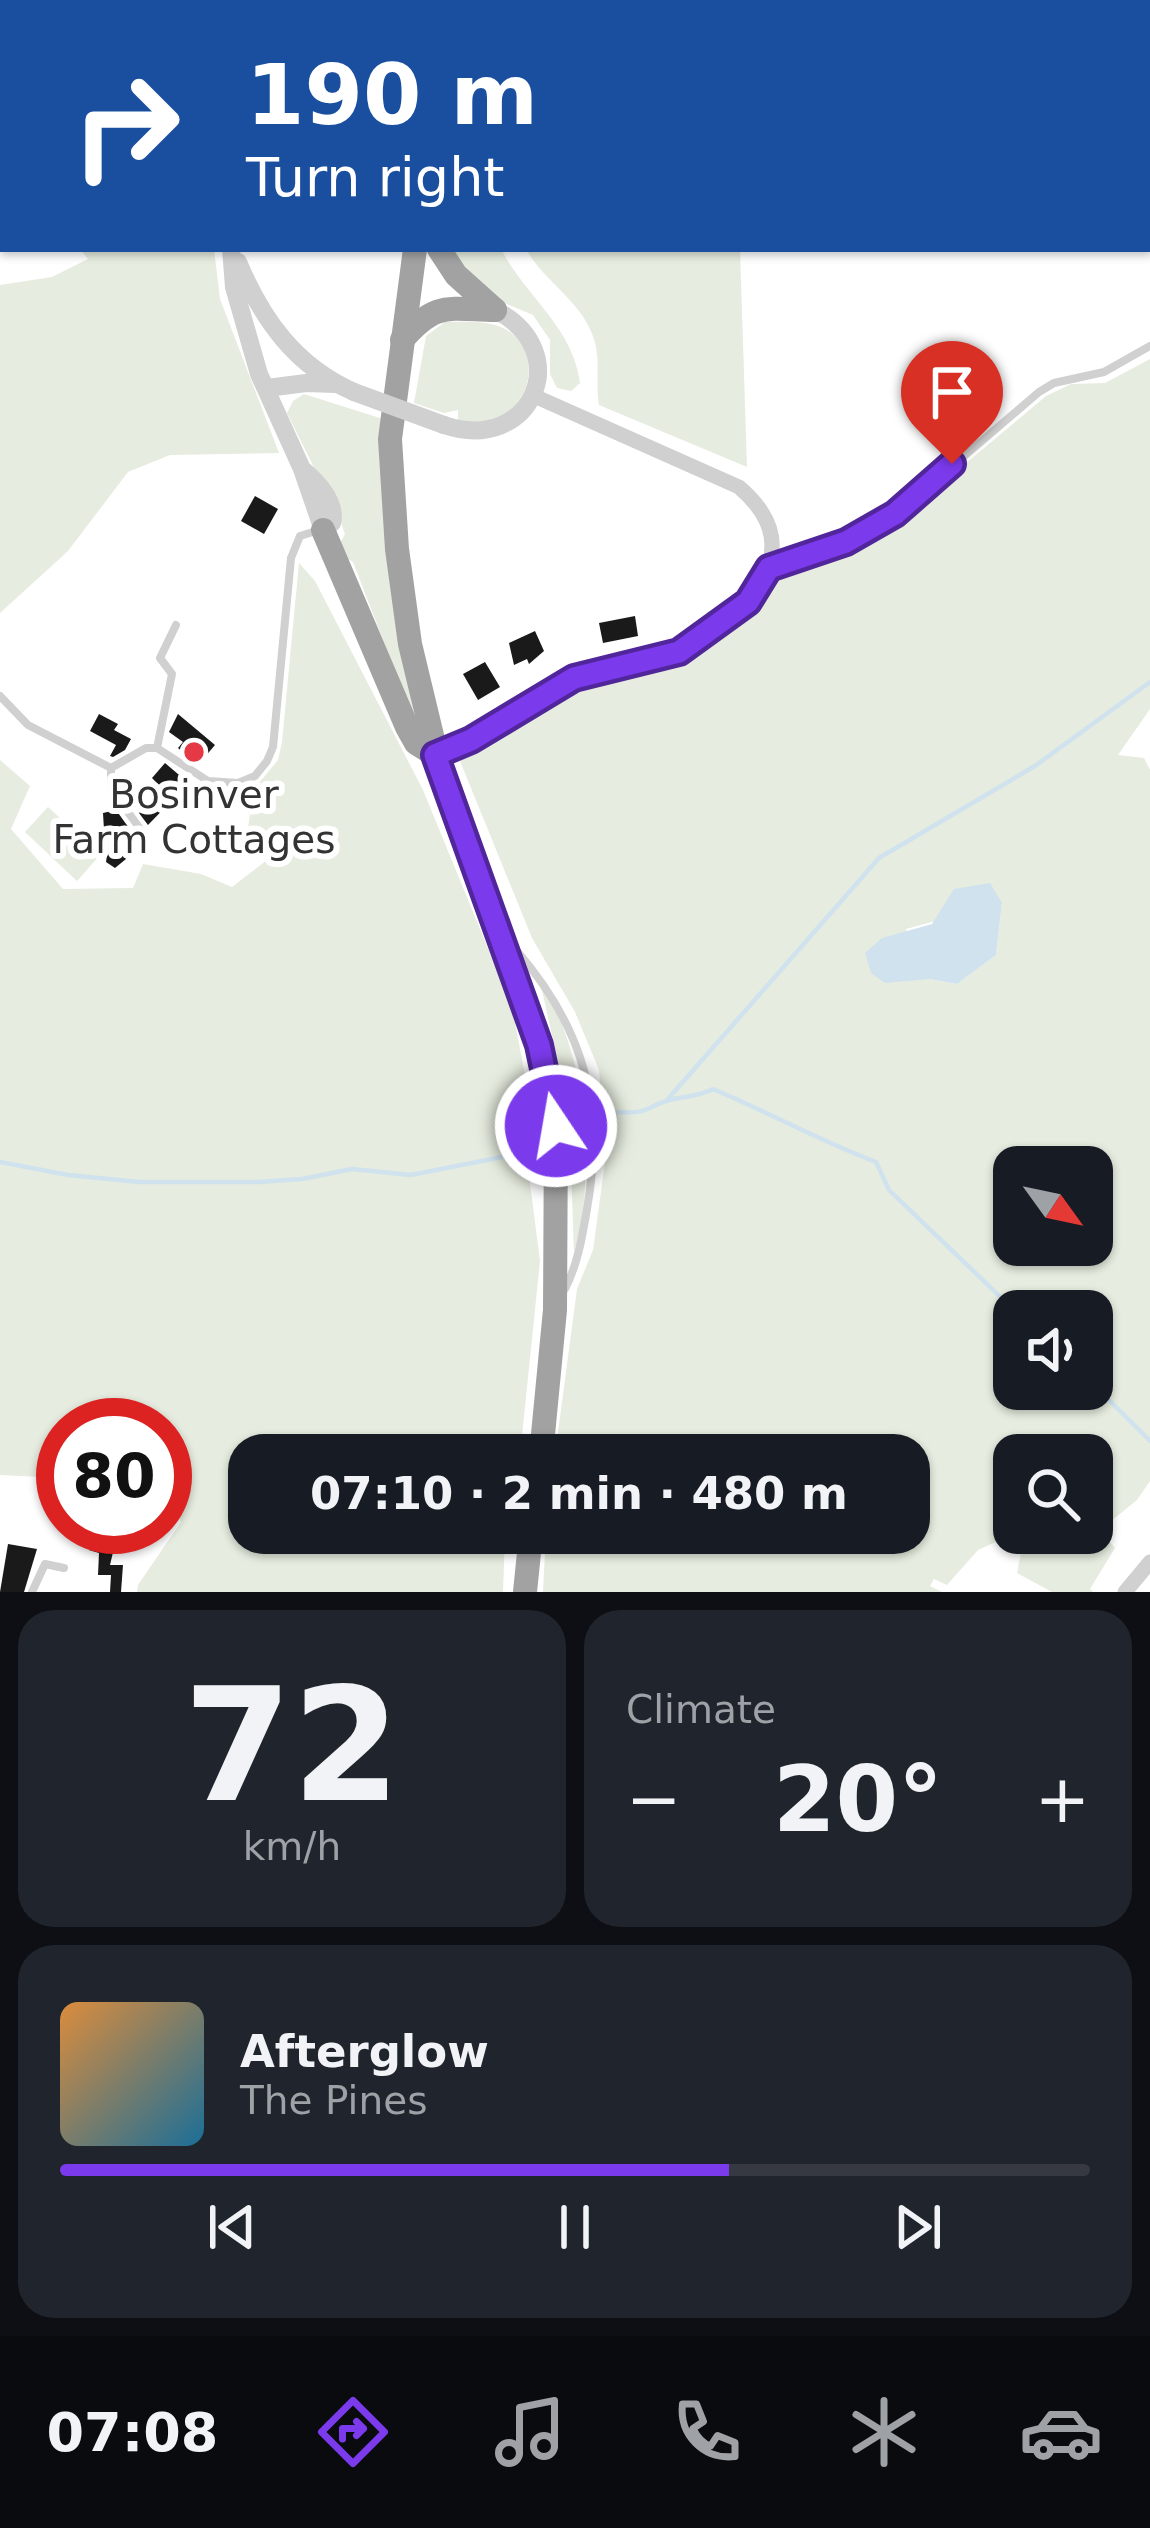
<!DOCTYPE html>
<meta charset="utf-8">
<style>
:root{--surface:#171b24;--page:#20242c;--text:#f1f3f6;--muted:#9ea1a6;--line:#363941;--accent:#7c3aed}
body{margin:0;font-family:"DejaVu Sans",sans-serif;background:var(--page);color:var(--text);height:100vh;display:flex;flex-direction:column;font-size:45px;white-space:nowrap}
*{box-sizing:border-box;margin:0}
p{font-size:39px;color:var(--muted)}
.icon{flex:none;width:66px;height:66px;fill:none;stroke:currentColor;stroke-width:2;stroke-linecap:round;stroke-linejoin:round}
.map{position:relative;height:1592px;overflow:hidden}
.sheet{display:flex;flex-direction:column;gap:18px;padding:18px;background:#0d0f14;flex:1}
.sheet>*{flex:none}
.banner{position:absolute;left:0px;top:0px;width:1152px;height:252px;box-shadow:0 3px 9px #0004;background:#1a4fa0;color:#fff;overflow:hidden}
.needle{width:78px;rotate:123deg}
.fabs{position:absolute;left:993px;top:1146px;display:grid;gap:24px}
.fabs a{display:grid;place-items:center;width:120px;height:120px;border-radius:24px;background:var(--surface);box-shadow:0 3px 9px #0004;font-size:60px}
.speed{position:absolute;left:36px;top:1398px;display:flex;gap:24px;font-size:60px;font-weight:700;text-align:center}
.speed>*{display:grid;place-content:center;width:156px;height:156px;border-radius:50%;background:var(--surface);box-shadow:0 3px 9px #0004;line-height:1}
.speed .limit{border:18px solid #d22;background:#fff;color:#111}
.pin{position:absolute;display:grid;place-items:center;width:102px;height:102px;color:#fff;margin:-123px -51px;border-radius:50% 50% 50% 0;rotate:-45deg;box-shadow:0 0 12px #0007}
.pin .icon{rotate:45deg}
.me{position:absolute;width:132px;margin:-66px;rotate:348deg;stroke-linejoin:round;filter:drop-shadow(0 0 9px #0008)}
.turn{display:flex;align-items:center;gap:42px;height:252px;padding:0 48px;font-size:54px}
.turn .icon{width:156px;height:156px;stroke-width:2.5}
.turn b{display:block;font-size:84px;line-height:102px}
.big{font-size:90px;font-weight:700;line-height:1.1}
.sheet .card{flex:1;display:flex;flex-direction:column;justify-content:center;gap:18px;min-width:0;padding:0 42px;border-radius:36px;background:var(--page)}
.sheet .dial{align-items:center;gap:0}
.dial b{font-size:156px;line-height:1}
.song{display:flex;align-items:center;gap:36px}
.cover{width:144px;height:144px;border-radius:18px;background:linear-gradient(135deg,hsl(30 70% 55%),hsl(200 70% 35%))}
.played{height:12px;border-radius:6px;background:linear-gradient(90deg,var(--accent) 65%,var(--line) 65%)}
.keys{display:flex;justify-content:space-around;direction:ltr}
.heat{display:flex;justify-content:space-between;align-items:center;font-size:66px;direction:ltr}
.sheet .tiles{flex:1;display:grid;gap:18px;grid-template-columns:1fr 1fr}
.card:last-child{grid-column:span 2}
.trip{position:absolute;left:228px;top:1434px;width:702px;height:120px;border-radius:36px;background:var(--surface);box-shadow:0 3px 9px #0004;font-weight:700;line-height:120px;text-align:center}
.tabs{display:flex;height:192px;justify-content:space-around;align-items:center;background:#090b0e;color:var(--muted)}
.tabs .icon{width:84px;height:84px}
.tabs .active{color:var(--accent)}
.tabs b{font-size:54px;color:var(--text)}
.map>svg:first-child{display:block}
.green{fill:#e6ecdf;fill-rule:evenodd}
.water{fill:#cfe2ee}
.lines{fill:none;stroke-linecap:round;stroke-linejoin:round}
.stream{stroke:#cfe2ee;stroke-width:4.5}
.building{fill:#1a1a1a}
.service{stroke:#d0d0d0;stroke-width:8}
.minor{stroke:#d0d0d0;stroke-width:15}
.tertiary{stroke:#d0d0d0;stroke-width:18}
.trunk{stroke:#a2a2a2;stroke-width:24}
.tertiary-bridge{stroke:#d0d0d0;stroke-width:18}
.route-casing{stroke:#51269a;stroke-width:30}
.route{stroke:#7c3aed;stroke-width:21}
.poi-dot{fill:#e63946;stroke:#fff;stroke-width:4.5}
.labels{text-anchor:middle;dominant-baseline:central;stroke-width:12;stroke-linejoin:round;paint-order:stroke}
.poi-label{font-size:39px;fill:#333;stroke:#fff}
</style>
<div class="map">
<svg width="1150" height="1592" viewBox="0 0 1150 1592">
<rect width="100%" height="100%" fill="#fff"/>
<g class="green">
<path d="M80 249H214L220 299 279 453 170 455 128 472 68 551 0 613V285L52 277 88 259Z"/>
<path d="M448 249H501C526 297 573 327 580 383L571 391 557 388 550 374V340L533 315 497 300Z"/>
<path d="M526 249H740L747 467 599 405C595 383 601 361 594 339 582 301 545 283 526 249Z"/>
<path d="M445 322C463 322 486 320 503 328 552 351 528 436 458 423V410L444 413 414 403 426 336Z"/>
<path d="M1150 359V709L1118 755 1144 758 1150 770V1481L1137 1500 1100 1530 1115 1548 1090 1589 1093 1592H1052L1017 1573 1021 1553 998 1541 978 1550 947 1585 934 1579 930 1586 942 1592H543L546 1533H909V1455H555L577 1289 593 1250 606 1155 599 1070 575 1012 532 938 460 761 576 688 666 665 709 643 746 610 774 573 872 537 900 519 1046 396 1071 384 1105 383ZM1002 903 996 955 957 984 929 979 906 929ZM1014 1167H1092V1245H1014ZM1014 1311H1092V1389H1014ZM1014 1455H1092V1533H1014Z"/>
<path d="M304 394 383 419C382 524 396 625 417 728L353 562 343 556 340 543 345 534 340 520 287 413 293 401Z"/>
<path d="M299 563 315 581 423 790 512 1007 525 1075 528 1168 540 1261 520 1455H249V1533H505L503 1592H137L138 1585 181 1522 165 1477V1425H63V1478L0 1475V760L30 786 11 829 63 889 133 888 143 864 201 874 232 887 271 857 245 847 254 789 278 760 282 742Z"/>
<path d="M48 807 100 855 77 881 25 832Z"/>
<path d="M541 986C587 1048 597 1180 574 1253L569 1111Z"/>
</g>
<path class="water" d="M990 883 1002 903 996 955 957 984 929 979 885 983 871 973 865 953 882 938 932 924 954 889Z"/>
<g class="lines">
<g class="stream">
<path d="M668 1099 879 858 1035 766 1150 682"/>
<path d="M618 1112C651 1115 648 1104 674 1099 688 1096 700 1096 713 1089 768 1112 820 1141 876 1162L889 1190 1015 1311"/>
<path d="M0 1162 68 1175 139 1182H259L302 1179 352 1169 411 1175 502 1157"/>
<path d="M1092 1383 1150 1441"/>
</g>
</g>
<g class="building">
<path d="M255 496 278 509 264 534 241 521Z"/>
<path d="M635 616 638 636 603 643 599 623Z"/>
<path d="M535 631 544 651 529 664 527 659 514 665 509 643Z"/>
<path d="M485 662 500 687 478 700 463 674Z"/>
<path d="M99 714 118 724 114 730 131 739 125 750 113 757 110 756 116 745 90 731Z"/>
<path d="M178 714 215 745 198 765 178 748 183 742 169 732Z"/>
<path d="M165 763 185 780 180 785 183 789 148 825 139 813 163 789 152 778Z"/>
<path d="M116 810 134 835 126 859 115 868 106 862 108 848 98 841 104 830 103 813Z"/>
<path d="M95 1527H119L110 1565H123L121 1592H110L111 1575H98L99 1553 89 1550Z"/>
<path d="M8 1544 37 1549 24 1592H0Z"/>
</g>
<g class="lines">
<g class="service">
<path d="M0 154 3 151"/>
<path d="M769 568 846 542 895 515 1039 392 1054 383 1104 372 1150 346"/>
<path d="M176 625 160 658 172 674 157 748 208 781 238 783 255 776 267 761 273 747 291 558 300 536 316 531"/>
<path d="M0 696 28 725 111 768"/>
<path d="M111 768V789L141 830"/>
<path d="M111 768 146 748H157"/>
<path d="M517 951C585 1030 605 1107 587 1209 582 1238 578 1263 565 1289"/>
<path d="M32 1592 45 1564 64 1568"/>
</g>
<g class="minor">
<path d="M435 755C484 734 525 701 573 678 602 665 634 668 664 658 676 654 685 647 696 640 753 603 810 548 739 487L532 395"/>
<path d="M1125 1592 1150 1562"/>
</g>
<g class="tertiary">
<path d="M221 3V0"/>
<path d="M231 249 234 287 259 374 302 469 323 530 332 523C337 503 318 482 302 469"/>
<path d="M238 262C262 319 295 366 354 392"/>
<path d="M267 388 306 383 336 384"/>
<path d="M444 425C533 455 576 350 495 310"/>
</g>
<g class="trunk">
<path d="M468 3V0"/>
<path d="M415 249 390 439 397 549 410 644 442 777 479 871 539 1045 556 1126 555 1310 541 1455"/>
<path d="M439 249 456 275 495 310"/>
<path d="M402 340C436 301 448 309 495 310"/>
<path d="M323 530 407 727 416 743 435 755"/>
<path d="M525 1592 531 1533"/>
</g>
<path class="tertiary-bridge" d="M354 392 444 425"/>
</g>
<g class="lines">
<defs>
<path id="route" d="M556 1126 539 1045 435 755 471 740 574 678 679 652 748 602 769 568 846 542 895 514 952 464"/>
</defs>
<use href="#route" class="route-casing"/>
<use href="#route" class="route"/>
</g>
<circle class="poi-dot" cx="194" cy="752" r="12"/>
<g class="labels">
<g class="poi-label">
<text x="194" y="794">Bosinver<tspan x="194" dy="45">Farm Cottages</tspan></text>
</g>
</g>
</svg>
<div class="fabs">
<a><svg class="needle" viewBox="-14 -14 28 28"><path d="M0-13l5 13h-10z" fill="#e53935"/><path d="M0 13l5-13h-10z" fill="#9ea1a6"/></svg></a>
<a><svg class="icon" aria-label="sound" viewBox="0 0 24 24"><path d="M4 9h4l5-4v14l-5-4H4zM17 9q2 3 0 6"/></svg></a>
<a><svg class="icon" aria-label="search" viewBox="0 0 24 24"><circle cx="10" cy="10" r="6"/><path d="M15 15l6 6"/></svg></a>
</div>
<div class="speed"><div class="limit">80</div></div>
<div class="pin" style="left:952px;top:464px;background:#d93025"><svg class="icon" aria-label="arrive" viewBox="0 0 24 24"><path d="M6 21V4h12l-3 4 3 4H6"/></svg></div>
<svg class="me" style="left:556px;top:1126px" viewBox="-20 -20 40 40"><circle r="17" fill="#7c3aed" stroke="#fff" stroke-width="3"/><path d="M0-11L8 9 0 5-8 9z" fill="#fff"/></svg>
<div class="trip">07:10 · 2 min · 480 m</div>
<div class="banner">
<div class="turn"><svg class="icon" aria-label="right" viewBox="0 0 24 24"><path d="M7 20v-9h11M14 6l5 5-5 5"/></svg><div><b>190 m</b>Turn right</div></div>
</div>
</div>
<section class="sheet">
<div class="tiles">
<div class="card dial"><b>72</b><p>km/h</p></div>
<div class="card"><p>Climate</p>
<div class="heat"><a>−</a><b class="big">20°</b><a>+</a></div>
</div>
<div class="card">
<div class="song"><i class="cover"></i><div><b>Afterglow</b><p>The Pines</p></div></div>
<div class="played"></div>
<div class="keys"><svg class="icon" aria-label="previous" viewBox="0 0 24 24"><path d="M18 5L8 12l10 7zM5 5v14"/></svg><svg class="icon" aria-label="pause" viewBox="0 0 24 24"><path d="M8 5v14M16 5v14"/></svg><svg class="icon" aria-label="next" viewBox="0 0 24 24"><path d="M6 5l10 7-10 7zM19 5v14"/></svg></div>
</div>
</div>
</section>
<nav class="tabs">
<b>07:08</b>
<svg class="icon active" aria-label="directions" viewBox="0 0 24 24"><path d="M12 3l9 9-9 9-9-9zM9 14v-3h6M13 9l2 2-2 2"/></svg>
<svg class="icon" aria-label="music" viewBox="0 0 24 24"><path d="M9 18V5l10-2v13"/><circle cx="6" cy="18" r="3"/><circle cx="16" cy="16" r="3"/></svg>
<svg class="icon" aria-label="phone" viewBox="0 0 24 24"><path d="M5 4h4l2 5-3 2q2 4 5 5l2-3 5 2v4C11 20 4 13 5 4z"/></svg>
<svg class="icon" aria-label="climate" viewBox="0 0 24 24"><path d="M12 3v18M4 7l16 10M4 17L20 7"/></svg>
<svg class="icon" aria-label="car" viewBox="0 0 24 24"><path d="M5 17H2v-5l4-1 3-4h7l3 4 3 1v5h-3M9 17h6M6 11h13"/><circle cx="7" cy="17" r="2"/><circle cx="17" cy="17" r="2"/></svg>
</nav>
